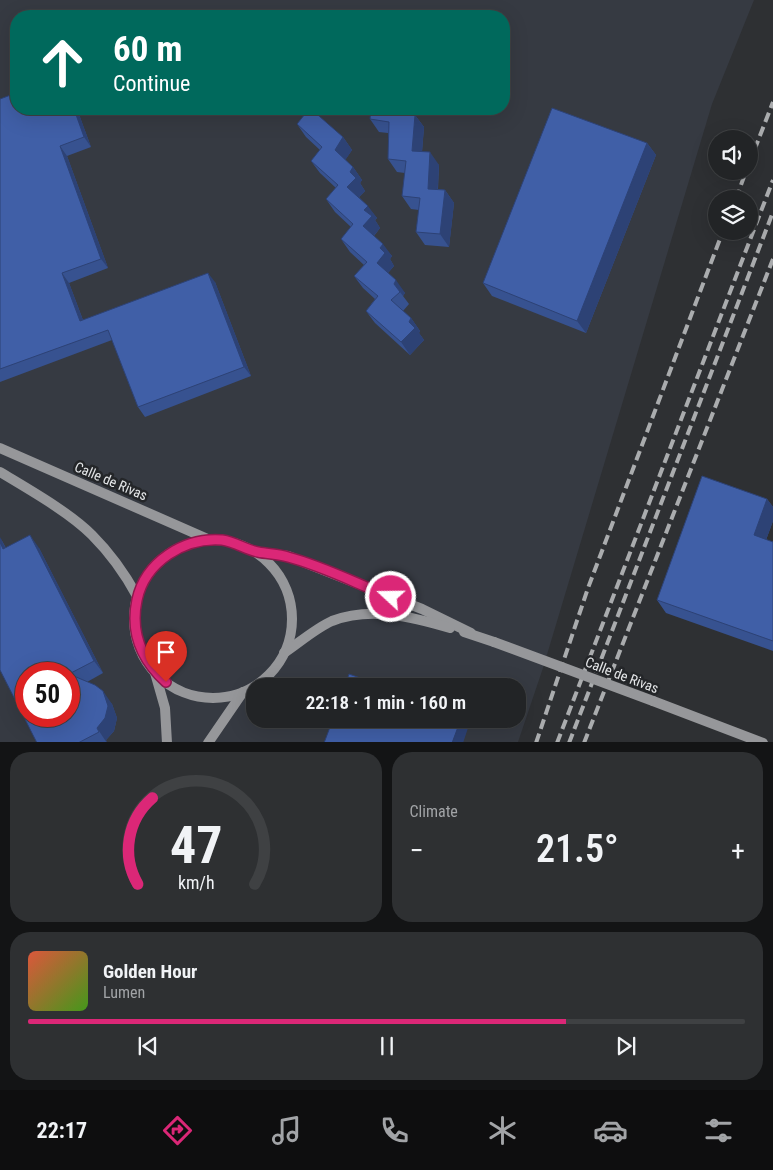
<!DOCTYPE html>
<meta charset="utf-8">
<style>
:root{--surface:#222426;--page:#2e3032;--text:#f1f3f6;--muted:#a2a4a7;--line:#3f4143;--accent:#db2777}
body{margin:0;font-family:"Roboto Condensed",sans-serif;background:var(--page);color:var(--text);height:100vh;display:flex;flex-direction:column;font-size:19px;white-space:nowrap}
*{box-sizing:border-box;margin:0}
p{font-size:16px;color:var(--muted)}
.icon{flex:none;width:28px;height:28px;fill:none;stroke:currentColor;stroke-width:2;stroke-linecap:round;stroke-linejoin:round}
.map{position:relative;height:742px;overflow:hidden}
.drawer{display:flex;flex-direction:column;gap:10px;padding:10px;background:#131415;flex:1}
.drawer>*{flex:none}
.hud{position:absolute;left:10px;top:10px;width:500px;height:105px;border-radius:20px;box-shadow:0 5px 20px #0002,0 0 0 1px var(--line);background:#00695c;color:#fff;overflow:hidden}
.buttons{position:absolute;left:708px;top:130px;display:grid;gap:10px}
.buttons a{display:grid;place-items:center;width:50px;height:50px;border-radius:50%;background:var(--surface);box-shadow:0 5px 20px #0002,0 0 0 1px var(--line);font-size:25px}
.speed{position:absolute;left:15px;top:662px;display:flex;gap:10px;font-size:25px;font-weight:700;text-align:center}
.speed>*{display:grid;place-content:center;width:65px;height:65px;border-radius:50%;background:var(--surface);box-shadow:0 5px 20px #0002,0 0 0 1px var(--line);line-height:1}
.speed .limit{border:8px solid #d22;background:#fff;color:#111}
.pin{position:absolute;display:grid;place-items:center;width:42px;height:42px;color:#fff;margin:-51px -21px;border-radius:50% 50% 50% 0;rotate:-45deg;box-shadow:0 0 5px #0007}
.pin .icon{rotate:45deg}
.me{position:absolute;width:55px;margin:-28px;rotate:291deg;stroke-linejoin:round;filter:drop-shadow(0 0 4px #0008)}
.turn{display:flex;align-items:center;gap:18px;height:105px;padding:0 20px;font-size:22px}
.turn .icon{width:65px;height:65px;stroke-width:2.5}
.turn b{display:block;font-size:35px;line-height:42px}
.big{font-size:38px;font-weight:600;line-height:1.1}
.drawer .tile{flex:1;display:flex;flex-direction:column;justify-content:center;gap:8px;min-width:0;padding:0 18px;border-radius:20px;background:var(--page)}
.drawer .dial{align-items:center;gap:0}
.dial svg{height:130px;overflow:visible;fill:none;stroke:var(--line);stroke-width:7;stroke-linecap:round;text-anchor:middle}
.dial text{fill:var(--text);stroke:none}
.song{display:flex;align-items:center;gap:15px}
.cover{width:60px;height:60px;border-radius:8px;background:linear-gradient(135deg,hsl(10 70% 55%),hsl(100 70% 35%))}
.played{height:5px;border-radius:2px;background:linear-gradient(90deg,var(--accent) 75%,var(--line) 75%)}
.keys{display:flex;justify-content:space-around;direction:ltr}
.heat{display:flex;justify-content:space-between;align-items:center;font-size:28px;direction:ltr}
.drawer .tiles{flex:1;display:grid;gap:10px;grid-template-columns:1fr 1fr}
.tile:last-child{grid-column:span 2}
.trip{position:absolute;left:246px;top:678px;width:280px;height:50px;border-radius:20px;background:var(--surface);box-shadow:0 5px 20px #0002,0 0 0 1px var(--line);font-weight:600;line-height:50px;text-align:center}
.tab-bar{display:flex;height:80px;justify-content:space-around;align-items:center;background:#0e0e0f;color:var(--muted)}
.tab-bar .icon{width:35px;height:35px}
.tab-bar .current{color:var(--accent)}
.tab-bar b{font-size:22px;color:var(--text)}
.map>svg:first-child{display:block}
.built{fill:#363a42;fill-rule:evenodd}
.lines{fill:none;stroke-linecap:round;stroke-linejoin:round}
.secondary{stroke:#96979a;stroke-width:10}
.rail{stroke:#aaacae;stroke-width:4;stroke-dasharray:10 5;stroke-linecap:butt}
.secondary-bridge{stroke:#96979a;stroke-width:10}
.wall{fill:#375290}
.shaded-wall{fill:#2d4275}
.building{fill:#405fa7;stroke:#2d4275}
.route-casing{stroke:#8e194d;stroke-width:12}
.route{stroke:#db2777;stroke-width:9}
.labels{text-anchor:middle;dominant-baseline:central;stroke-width:5;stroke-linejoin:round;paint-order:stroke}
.street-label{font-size:14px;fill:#e4e6e8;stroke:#242629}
</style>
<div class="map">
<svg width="773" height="743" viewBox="0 0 773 743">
<rect width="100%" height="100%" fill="#2e3033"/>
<path class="built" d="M0 0H754L712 104 543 668 518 742 0 743ZM16 16H504V109H16ZM26 674H69V716H26ZM255 686H518V719H255Z"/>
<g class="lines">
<g class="secondary">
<path d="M0 448 210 540"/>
<path d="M0 472C28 489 69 512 92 535 110 553 125 574 137 596"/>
<circle cx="213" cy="619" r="79"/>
<path d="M258 552 288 556 422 609 471 633"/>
<path d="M464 632 494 642"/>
<path d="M284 653C299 643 316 628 332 621 370 606 413 617 450 628"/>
<path d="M155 673 165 708 167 743"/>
<path d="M653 701 763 743"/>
<path d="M208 743 243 692"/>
</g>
<g class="rail">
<path d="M749 164 773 102"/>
<path d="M736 199 746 171"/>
<path d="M536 743 588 588 723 231"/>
<path d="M557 743 773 180"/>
<path d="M569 743 773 212"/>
<path d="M584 743 773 259"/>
</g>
<path class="secondary-bridge" d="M494 642 653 701"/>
</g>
<g class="wall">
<path d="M0 99 77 109 91 147 67 156 108 268 69 283 83 320 215 282 251 376 145 417 138 407 112 340 0 382Z"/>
<path d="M407 114 415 115 424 127 422 152 439 165 438 189 445 190 454 203 449 247 425 245 416 232 419 210 411 209 402 196 405 173 397 172 388 159V133L379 132 370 119Z"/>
<path d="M297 124 343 137 352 150 345 160 353 167 362 180 360 183 365 191 359 197 377 218 375 220 380 228 374 236 392 256 390 259 394 266 388 273 405 293 403 296 409 304 403 311 411 318 420 331 419 333 424 340 410 355 375 323 366 311 375 299 363 288 354 276 364 265 350 252 341 239 351 227 335 212 326 199 336 188 320 173 311 161 320 150 306 137Z"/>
<path d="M647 143 656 155 586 333 492 296 483 283Z"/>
<path d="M767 499 773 507V521L766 540 773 542V651L666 613 657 600Z"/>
<path d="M1 539 6 548H39L103 673 87 682 112 704 117 718 114 731 106 740 107 743H37Z"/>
</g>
<g class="shaded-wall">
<path d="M74 109H77L91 147 84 137Z"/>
<path d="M398 109H408L406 126 397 113Z"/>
<path d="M415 115 424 127 421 164 412 151Z"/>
<path d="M343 137 352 150 344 162 335 150Z"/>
<path d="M647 143 656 155 586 333 577 321Z"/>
<path d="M60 146 67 156 108 268 101 259Z"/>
<path d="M430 152 439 165 437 201 428 189Z"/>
<path d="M353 167 362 180 360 183 365 191 356 200 347 187 350 172Z"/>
<path d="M445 190 454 203 449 247 440 234Z"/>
<path d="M368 206 377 218 375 220 380 228 372 238 363 226 364 210Z"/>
<path d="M383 244 392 256 390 259 394 266 386 275 377 263 380 248Z"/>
<path d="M62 273 69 283 87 331 80 321Z"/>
<path d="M208 273 215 282 251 376 244 367Z"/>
<path d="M396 280 405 293 403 296 394 284Z"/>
<path d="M411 318 420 331 419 333 424 340 410 355 401 342 409 322Z"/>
<path d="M767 499 773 507V521L763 548 754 535Z"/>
<path d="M30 535 39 548 103 673 94 661Z"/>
<path d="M0 537 12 561 3 549 0 542Z"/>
<path d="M103 691 112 704 117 718 114 731 106 740 107 743 97 728Z"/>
<path d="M461 719H465L469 725 463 743H452Z"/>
</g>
<g class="building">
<path d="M16 93V109H74L84 137 60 146 101 259 62 273 80 321 208 273 244 367 138 407 108 330 0 369V99Z"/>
<path d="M552 108 647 143 577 321 483 283Z"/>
<path d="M309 109H311L343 137 335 150 353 167 350 172 356 178 347 187 368 206 364 210 372 216 363 226 383 244 380 248 385 253 377 263 396 280 394 284 400 292 391 300 411 318 409 322 415 328 401 342 366 311 378 296 354 276 367 262 341 239 353 224 326 199 338 185 311 161 322 147 297 124Z"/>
<path d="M371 109H398L397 113 415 115 412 151 430 152 428 189 445 190 440 234 416 232 420 198 402 196 406 161 388 159 389 122 370 119Z"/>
<path d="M702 476 767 499 754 535 773 542V641L657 600Z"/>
<path d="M30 535 94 661 69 674H26V716H69V674L95 685 103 691 108 706 105 718 97 728 99 732 78 743H37L0 670V542L3 549Z"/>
<path d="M349 674 383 686H345Z"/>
<path d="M333 719H461L452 743H324Z"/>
</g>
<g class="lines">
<defs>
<path id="route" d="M166 682C142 660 130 633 137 600 145 562 184 537 222 540 236 542 246 550 258 552 268 554 279 554 288 557 323 566 357 584 391 597"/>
</defs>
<use href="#route" class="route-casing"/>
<use href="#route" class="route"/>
</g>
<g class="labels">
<g class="street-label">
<text transform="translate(111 481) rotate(23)">Calle de Rivas</text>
<text transform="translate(622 675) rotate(21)">Calle de Rivas</text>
</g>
</g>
</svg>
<div class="buttons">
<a><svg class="icon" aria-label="sound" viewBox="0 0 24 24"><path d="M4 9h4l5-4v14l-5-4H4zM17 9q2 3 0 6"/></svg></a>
<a><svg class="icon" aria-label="layers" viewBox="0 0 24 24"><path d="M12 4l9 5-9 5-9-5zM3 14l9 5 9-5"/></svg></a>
</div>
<div class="speed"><div class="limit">50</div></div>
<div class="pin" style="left:166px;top:682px;background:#d93025"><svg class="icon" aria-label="arrive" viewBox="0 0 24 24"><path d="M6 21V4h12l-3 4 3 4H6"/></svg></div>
<svg class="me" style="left:391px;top:597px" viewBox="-20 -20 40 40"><circle r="17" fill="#db2777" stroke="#fff" stroke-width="3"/><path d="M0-11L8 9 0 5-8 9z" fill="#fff"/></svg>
<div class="trip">22:18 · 1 min · 160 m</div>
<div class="hud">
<div class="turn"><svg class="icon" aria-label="ahead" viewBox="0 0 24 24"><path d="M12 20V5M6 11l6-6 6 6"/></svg><div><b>60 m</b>Continue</div></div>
</div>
</div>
<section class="drawer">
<div class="tiles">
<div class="tile dial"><svg viewBox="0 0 100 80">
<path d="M14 69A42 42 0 1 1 86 69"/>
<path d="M14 69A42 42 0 0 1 23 16" stroke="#db2777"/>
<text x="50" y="56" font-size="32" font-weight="700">47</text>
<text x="50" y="72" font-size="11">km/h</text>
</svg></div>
<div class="tile"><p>Climate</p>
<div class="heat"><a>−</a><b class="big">21.5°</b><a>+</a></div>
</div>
<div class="tile">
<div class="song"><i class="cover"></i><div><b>Golden Hour</b><p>Lumen</p></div></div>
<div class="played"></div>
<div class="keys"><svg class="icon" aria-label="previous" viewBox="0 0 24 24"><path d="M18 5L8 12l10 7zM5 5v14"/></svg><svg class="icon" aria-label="pause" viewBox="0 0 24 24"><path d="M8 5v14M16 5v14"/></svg><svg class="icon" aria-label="next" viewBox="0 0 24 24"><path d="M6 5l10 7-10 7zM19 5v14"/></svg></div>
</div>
</div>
</section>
<nav class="tab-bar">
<b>22:17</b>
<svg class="icon current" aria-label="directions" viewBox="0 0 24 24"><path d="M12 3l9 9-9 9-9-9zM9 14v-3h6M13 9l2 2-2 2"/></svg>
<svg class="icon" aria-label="music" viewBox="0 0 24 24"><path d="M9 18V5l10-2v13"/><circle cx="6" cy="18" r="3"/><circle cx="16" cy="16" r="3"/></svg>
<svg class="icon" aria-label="phone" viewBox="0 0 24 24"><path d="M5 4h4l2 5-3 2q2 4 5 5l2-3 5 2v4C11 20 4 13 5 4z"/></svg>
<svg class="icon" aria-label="climate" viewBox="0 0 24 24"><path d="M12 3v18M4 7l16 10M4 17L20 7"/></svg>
<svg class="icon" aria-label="car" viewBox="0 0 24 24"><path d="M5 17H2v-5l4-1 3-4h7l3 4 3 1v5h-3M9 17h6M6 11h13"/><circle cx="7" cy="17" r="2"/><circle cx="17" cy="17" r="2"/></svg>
<svg class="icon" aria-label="filters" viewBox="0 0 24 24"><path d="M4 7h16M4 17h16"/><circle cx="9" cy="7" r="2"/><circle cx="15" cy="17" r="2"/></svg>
</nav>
